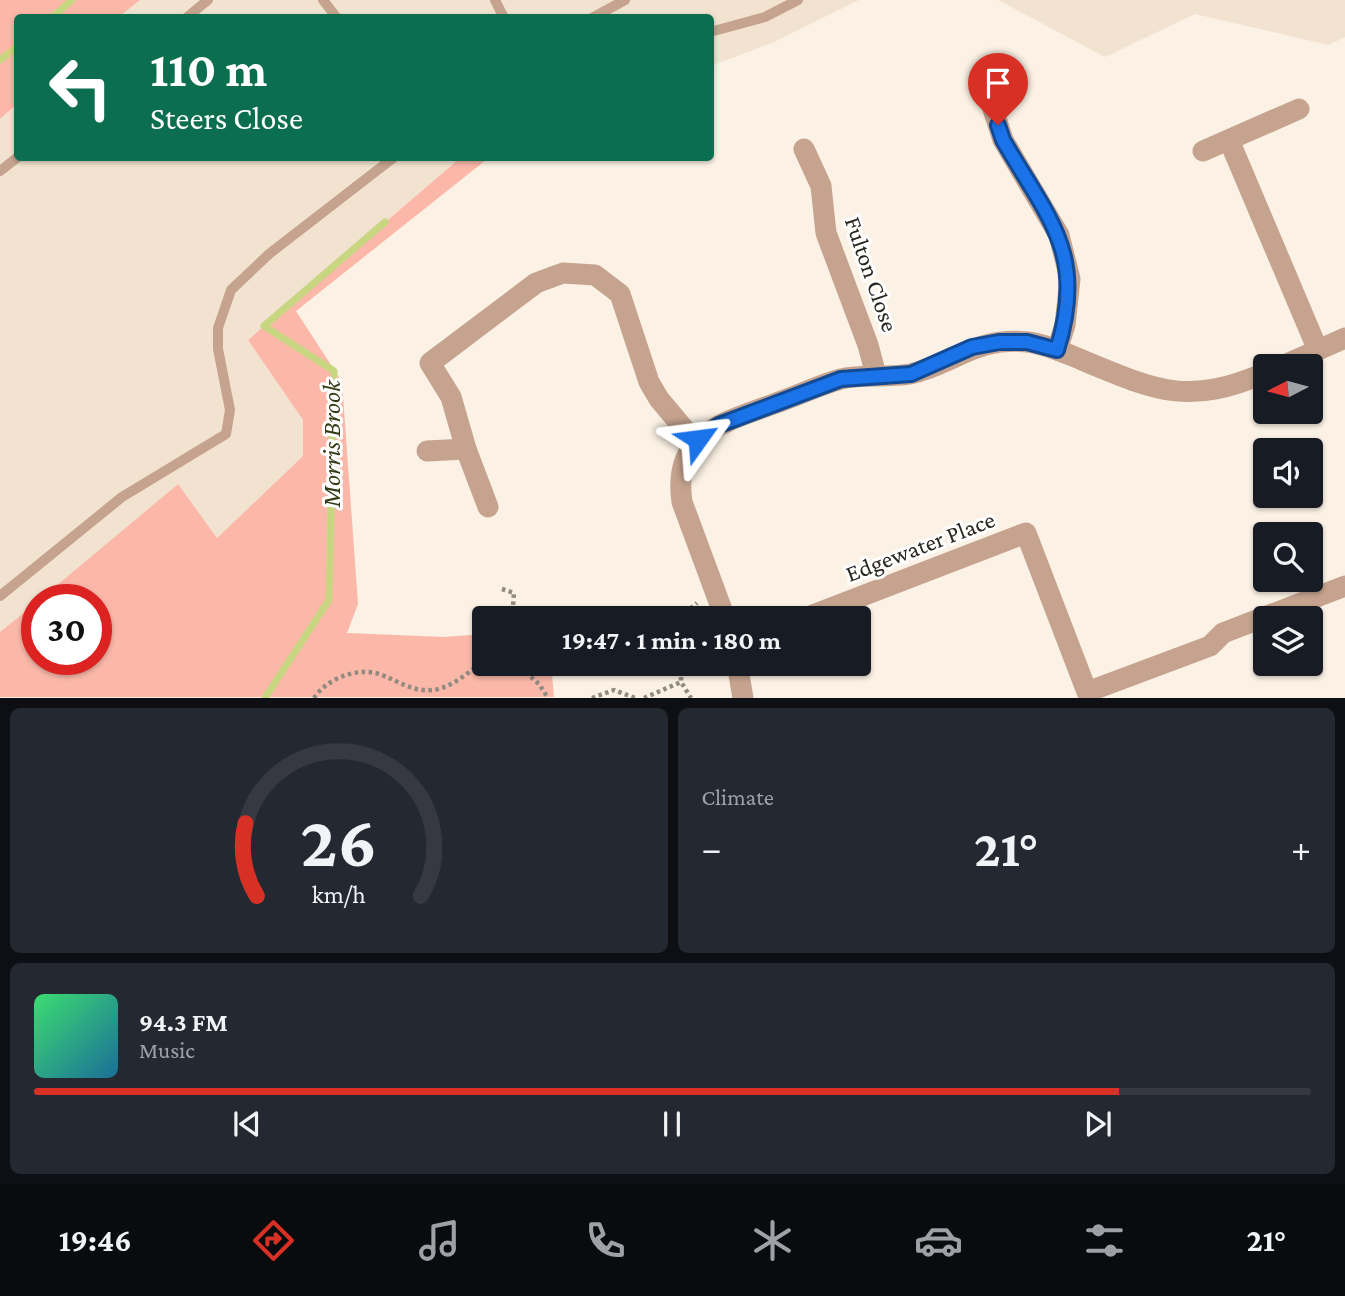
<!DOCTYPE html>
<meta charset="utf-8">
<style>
:root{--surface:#171b24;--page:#242831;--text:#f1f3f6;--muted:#9ea1a6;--line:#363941;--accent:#d93025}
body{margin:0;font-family:"Crimson Pro",serif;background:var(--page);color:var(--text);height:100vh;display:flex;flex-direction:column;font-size:26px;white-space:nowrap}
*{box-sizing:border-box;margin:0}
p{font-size:23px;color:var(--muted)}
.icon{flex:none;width:38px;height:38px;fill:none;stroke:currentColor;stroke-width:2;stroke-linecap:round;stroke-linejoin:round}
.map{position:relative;height:698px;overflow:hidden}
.drawer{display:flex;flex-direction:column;gap:10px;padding:10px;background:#0d0f14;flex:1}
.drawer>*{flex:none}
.top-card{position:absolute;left:14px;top:14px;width:700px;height:147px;border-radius:7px;box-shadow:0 2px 5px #0004;background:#0b6e4f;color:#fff;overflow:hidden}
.needle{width:46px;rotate:264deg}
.tools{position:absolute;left:1253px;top:354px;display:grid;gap:14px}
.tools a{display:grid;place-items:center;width:70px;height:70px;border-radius:7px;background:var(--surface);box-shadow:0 2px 5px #0004;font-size:35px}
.speed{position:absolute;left:21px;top:584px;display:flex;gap:14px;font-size:35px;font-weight:700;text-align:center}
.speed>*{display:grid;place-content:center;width:91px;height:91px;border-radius:50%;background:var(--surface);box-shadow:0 2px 5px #0004;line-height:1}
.speed .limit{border:10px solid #d22;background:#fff;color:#111}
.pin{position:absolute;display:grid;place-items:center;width:60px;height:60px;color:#fff;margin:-72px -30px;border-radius:50% 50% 50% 0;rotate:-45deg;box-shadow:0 0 7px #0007}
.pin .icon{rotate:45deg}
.me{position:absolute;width:77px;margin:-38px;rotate:59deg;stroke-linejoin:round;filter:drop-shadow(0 0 5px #0008)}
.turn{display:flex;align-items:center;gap:24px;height:147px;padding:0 21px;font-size:32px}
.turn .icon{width:91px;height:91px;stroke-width:2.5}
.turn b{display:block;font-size:49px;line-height:60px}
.big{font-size:52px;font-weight:700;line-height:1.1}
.drawer .widget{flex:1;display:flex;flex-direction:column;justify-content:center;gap:10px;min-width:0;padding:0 24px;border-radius:10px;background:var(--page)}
.drawer .dial{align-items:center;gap:0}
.dial svg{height:182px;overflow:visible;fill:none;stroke:var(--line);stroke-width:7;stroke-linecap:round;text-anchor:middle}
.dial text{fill:var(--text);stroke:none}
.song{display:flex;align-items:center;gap:21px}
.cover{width:84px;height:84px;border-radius:10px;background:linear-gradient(135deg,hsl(140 70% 55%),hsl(200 70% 35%))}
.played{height:7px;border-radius:4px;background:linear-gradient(90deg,var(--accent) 85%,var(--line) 85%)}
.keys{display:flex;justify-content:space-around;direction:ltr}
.heat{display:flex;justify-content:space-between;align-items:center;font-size:38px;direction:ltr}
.drawer .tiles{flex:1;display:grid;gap:10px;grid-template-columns:1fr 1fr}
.widget:last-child{grid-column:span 2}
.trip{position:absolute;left:472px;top:606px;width:399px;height:70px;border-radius:7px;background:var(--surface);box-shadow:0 2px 5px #0004;font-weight:700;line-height:70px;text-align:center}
.tabs{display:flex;height:112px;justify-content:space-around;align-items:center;background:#090b0e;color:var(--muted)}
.tabs .icon{width:49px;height:49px}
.tabs .selected{color:var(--accent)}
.tabs b{font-size:32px;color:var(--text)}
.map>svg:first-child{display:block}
.built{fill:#f2e3d0}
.green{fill:#fbb8a9}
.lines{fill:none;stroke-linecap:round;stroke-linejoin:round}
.stream{stroke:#c9d681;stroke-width:7}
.path{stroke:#908a81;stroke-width:4.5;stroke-dasharray:3.5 3.5;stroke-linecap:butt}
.lane{stroke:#c5a38e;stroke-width:10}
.street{stroke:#c5a38e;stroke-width:21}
.route-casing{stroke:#114b97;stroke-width:18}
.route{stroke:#1a73e8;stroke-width:12}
.labels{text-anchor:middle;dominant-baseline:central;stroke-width:6;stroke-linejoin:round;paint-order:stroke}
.street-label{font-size:24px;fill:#2a2722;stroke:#fff}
.water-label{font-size:26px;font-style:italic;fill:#353a15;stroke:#fff}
</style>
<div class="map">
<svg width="1345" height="698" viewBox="0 0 1345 698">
<rect width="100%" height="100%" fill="#fbf1e4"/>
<g class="built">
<path d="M140 0H859L774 42 711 66 710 18H119Z"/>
<path d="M998 0H1345V37L1329 45 1195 14 1105 57Z"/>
<path d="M17 104 18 158H460L248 340 303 420V456L217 538 178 484 0 632V119Z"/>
</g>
<g class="green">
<path d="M0 0H140L119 17 18 18 17 104 0 119Z"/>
<path d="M460 158 486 160 296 311 342 382 358 604 347 633 444 637 485 634V663H551L554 697H0V632L37 602V660H96V600H39L178 484 217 538 303 456V420L248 340Z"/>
</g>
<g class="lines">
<g class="stream">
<path d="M51 18 72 0"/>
<path d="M0 60 18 46"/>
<path d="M265 698 329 600 334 371 264 326 385 222"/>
</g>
<g class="path">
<path d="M502 589 514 593 512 618"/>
<path d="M631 618H679L697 603"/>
<path d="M515 663 539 684 548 698"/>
<path d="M681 663V682L691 698"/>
<path d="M521 669 531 663"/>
<path d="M314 698C327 678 359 666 382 675 400 682 413 692 433 690 452 688 470 671 485 660"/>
<path d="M592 698 614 690 635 698"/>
<path d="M644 698 681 682"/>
</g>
<g class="lane">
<path d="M323 0 337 18"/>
<path d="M495 0 504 18"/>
<path d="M186 18 208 0"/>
<path d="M592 18 625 0"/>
<path d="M710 32 765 17 798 0"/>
<path d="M0 171 18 157"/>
<path d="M0 596 122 497 226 434 230 410 218 349V328L231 290 269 254 393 158"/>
</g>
<g class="street">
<path d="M993 109 1003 140 1059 235 1070 279 1065 325 1057 350"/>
<path d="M1229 140 1317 348"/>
<path d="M804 149 821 186 826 233 868 345 876 375"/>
<path d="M1203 151 1299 109"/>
<path d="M1282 366 1345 338"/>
<path d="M466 449 451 397 430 363 536 283 563 273 595 275 620 294 649 382 659 399 695 442"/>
<path d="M427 451 466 449 488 507"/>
<path d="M725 618 682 502C672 433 723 423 776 403 797 396 819 385 841 379 863 374 888 378 910 374 952 365 977 336 1027 342 1046 344 1065 353 1082 360 1157 391 1187 406 1265 373"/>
<path d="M805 618 1026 533 1087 692 1210 646 1223 633 1345 586"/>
<path d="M737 663 743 698"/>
</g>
</g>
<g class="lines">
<defs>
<path id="route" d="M698 439 719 425 841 379 911 374 972 347 999 342H1027L1057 350C1087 254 1049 220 1003 140L998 125"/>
</defs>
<use href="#route" class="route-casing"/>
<use href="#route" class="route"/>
</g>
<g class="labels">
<g class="street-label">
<text transform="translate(872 274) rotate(71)">Fulton Close</text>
<text transform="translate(920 546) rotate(-21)">Edgewater Place</text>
</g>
<g class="water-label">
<text transform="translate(331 444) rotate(-90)">Morris Brook</text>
</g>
</g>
</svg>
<div class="tools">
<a><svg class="needle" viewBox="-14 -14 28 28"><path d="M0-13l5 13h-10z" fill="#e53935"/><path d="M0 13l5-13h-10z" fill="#9ea1a6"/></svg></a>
<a><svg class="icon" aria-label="sound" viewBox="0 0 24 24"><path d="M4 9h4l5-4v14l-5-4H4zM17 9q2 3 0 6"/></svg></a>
<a><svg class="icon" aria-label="search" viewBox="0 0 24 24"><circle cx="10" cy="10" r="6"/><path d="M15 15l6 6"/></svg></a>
<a><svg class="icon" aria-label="layers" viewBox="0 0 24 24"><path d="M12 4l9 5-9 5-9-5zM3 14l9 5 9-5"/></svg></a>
</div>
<div class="speed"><div class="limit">30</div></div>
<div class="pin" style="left:998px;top:125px;background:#d93025"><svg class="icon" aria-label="arrive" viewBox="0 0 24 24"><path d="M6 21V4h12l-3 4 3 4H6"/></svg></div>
<svg class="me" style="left:698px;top:439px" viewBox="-20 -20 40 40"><path d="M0-17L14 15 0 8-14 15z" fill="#1a73e8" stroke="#fff" stroke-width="4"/></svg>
<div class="trip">19:47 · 1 min · 180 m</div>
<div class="top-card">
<div class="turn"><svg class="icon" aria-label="left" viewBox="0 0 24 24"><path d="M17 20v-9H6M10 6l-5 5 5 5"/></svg><div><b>110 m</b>Steers Close</div></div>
</div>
</div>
<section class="drawer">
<div class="tiles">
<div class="widget dial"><svg viewBox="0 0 100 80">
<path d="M14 69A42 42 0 1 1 86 69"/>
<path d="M14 69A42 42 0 0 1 9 37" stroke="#d93025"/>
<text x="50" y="56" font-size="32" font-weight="700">26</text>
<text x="50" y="72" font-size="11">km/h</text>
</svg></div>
<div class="widget"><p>Climate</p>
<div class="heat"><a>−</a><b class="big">21°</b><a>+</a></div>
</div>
<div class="widget">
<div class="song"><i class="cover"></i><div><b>94.3 FM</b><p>Music</p></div></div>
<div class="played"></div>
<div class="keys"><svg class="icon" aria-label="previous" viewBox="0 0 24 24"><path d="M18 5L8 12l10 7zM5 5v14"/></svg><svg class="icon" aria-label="pause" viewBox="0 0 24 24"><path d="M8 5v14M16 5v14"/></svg><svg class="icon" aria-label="next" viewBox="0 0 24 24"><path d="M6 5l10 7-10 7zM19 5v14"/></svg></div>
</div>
</div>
</section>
<nav class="tabs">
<b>19:46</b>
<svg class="icon selected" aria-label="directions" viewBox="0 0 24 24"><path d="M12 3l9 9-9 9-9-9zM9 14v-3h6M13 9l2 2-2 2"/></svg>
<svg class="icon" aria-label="music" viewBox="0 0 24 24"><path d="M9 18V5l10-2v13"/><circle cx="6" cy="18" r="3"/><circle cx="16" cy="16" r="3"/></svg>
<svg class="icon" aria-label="phone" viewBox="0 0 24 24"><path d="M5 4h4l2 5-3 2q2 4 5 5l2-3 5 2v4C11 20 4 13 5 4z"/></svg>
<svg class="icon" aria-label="climate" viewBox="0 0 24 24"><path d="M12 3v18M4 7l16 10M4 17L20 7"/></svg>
<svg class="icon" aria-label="car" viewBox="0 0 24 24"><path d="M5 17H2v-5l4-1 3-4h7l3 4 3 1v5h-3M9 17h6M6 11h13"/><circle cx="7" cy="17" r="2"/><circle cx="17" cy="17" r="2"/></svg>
<svg class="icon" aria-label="filters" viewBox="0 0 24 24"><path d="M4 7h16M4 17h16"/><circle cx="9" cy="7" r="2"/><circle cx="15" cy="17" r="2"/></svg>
<b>21°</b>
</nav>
